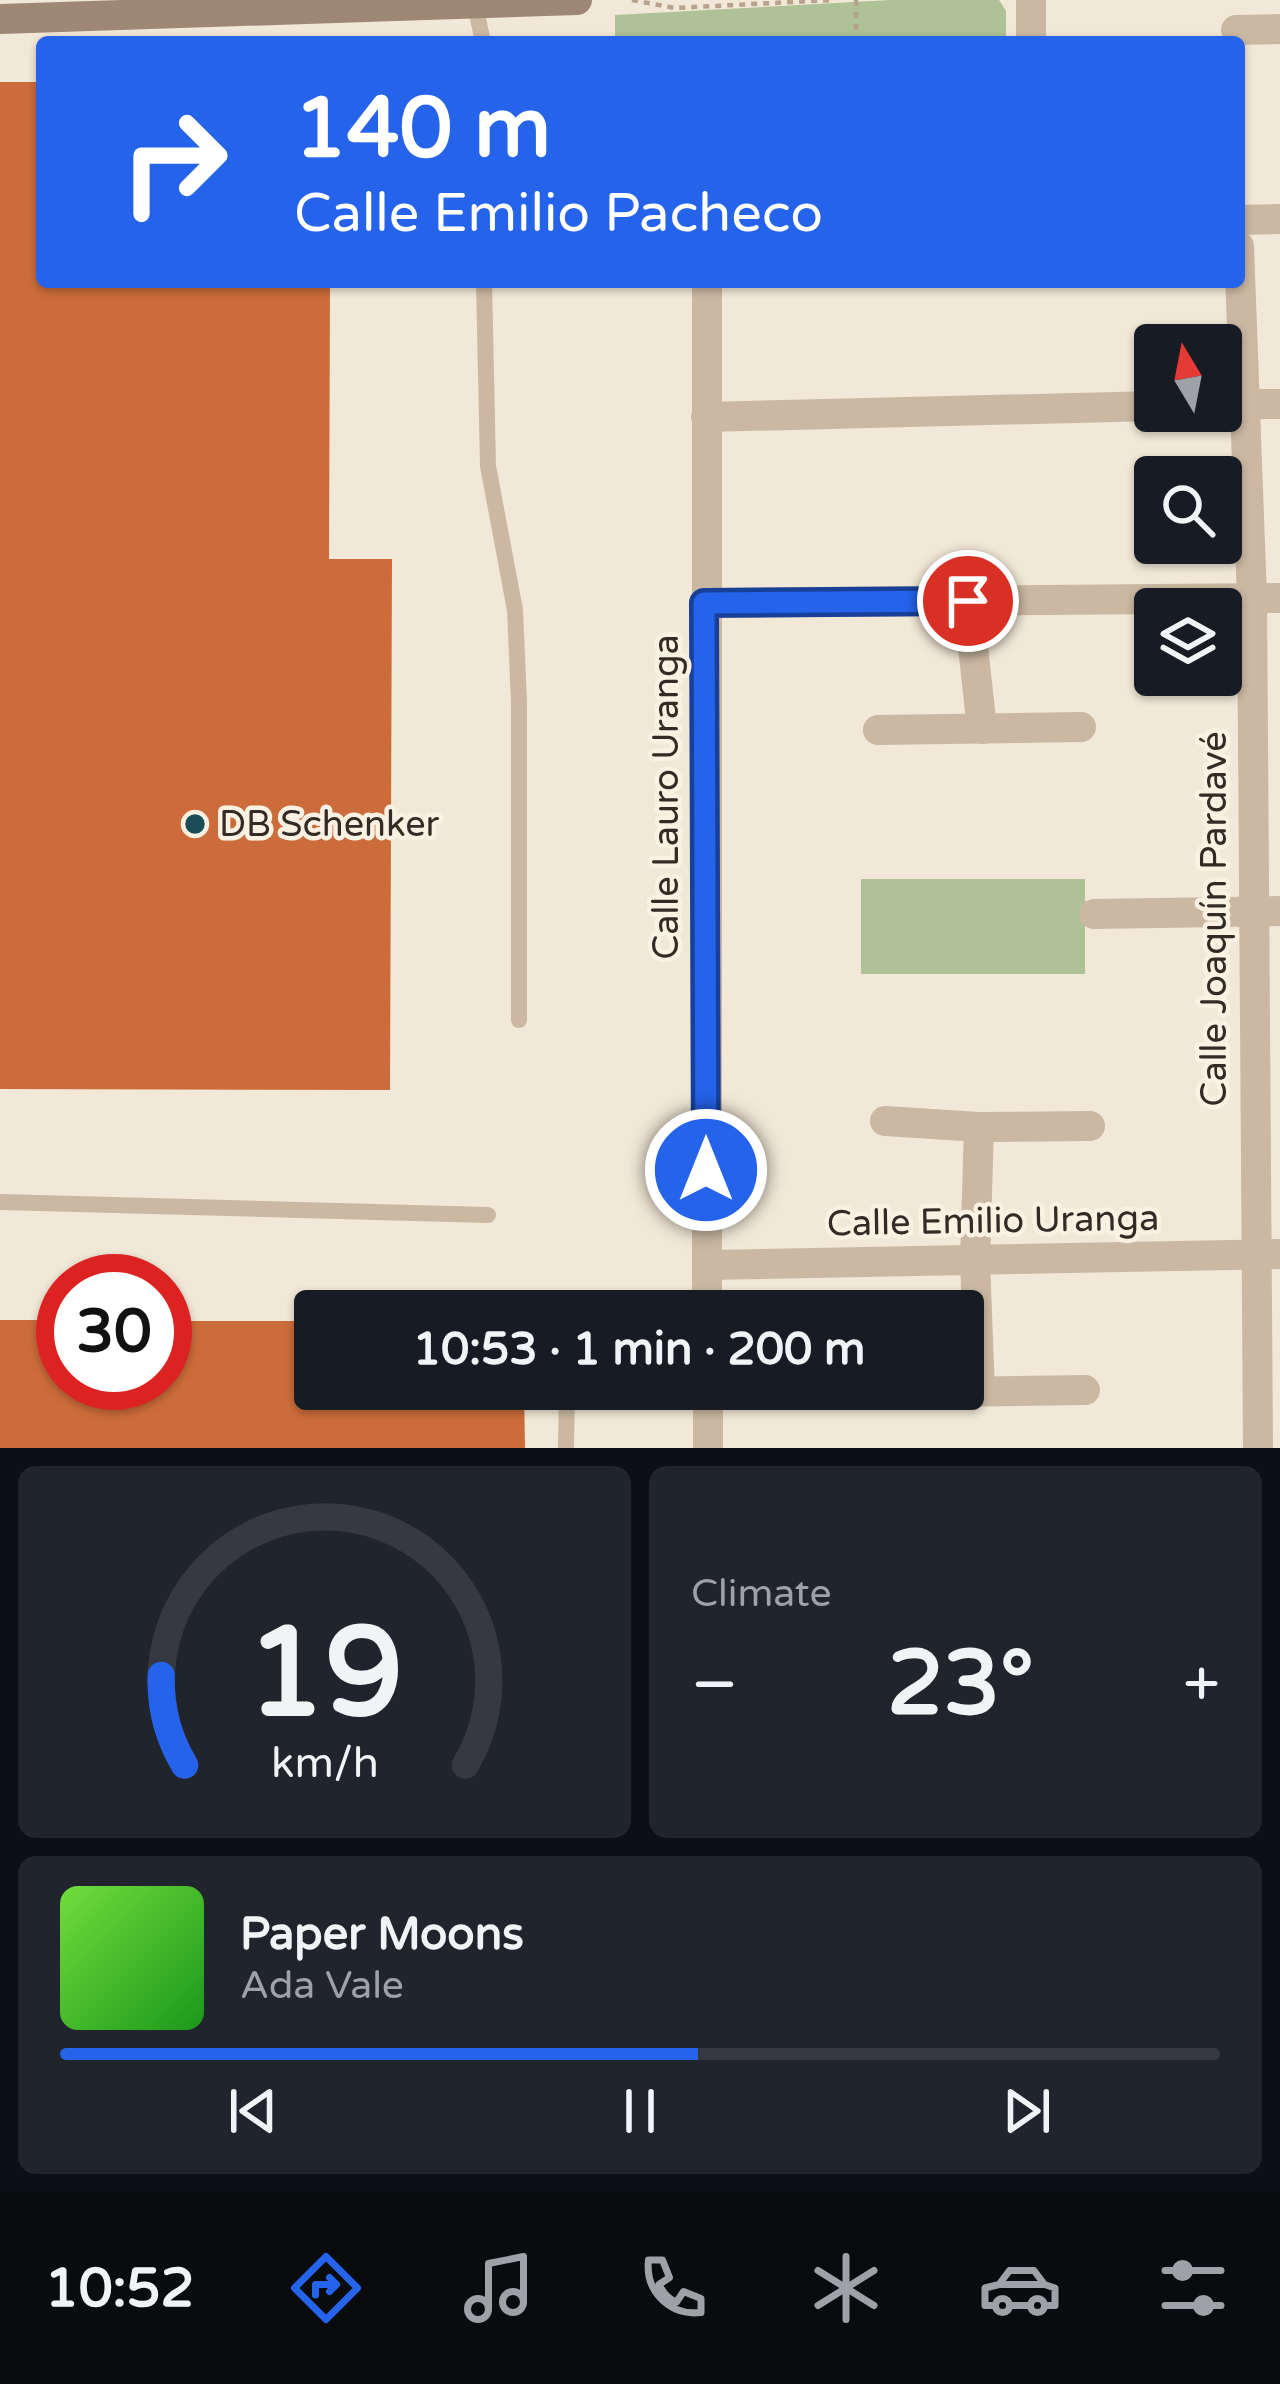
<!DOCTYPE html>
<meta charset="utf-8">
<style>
:root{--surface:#171b24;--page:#20242c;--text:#f1f3f6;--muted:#9ea1a6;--line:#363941;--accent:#2563eb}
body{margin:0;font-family:"Varela Round",sans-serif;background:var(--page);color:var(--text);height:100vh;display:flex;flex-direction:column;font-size:45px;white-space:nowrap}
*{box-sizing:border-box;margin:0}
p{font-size:39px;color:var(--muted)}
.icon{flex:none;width:66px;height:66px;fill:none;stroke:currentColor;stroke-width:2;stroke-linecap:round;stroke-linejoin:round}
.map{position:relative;height:1448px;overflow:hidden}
.sheet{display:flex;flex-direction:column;gap:18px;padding:18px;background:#0d0f14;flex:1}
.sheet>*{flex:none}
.guide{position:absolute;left:36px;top:36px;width:1209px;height:252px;border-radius:12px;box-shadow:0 3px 9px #0004;background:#2563eb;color:#fff;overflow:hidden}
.needle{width:78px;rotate:350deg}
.fabs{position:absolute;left:1134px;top:324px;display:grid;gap:24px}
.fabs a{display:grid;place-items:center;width:108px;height:108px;border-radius:12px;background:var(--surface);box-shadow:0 3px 9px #0004;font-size:60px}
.speed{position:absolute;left:36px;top:1254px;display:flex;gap:24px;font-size:60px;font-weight:700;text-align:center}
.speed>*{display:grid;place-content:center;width:156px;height:156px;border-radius:50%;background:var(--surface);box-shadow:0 3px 9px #0004;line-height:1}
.speed .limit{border:18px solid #d22;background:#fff;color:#111}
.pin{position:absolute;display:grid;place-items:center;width:102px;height:102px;color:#fff;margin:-51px;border:6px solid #fff;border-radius:50%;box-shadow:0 3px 12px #0007}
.me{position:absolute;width:132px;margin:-66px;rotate:0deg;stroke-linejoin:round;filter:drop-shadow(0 0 9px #0008)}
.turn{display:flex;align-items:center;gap:42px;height:252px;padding:0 60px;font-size:54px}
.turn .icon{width:156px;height:156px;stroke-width:2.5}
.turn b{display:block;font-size:84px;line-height:102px}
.big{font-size:90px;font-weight:700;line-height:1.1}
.sheet .card{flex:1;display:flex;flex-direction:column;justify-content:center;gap:18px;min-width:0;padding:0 42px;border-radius:18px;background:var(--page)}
.sheet .dial{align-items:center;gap:0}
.dial svg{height:312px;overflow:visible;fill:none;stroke:var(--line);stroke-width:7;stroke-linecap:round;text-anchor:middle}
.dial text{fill:var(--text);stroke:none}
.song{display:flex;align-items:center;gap:36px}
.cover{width:144px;height:144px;border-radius:18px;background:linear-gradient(135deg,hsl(100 70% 55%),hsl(120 70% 35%))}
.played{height:12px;border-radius:6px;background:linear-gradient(90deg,var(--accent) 55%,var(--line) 55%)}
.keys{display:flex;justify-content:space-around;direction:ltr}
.heat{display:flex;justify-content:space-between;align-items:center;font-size:66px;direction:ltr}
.sheet .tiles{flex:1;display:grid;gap:18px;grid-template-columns:1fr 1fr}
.card:last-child{grid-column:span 2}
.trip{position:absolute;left:294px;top:1290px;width:690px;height:120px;border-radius:12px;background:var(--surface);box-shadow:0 3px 9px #0004;font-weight:700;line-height:120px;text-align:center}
.menu{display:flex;height:192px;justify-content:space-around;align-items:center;background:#090b0e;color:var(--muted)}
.menu .icon{width:84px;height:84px}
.menu .active{color:var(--accent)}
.menu b{font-size:54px;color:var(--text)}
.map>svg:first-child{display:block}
.green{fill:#afc196}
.building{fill:#cc6c3a}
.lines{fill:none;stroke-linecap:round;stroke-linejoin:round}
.path{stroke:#b6a28d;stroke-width:4.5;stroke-dasharray:6 6;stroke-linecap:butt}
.lane{stroke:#cab8a2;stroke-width:16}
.street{stroke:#cab8a2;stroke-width:30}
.secondary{stroke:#9e8774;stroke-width:30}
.route-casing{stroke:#184099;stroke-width:30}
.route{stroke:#2563eb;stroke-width:21}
.poi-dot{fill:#194e58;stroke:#faf1e3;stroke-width:4.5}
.labels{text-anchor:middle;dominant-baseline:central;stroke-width:9;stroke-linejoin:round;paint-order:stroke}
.street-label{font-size:36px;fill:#352b25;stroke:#faf1e3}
.poi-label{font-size:36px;fill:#352b25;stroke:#faf1e3;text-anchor:start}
</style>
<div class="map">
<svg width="1280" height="1448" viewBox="0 0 1280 1448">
<rect width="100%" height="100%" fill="#f2e8d7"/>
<g class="green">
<path d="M891 0H999L1006 11V42H615V15Z"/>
<rect x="861" y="879" width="224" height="95"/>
</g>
<g class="building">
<path d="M0 82H42V282H330L329 559H392L390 1090 0 1089Z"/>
<path d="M0 1320H63V1383H165V1321H315V1389H524L525 1448H0Z"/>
</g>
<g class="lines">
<g class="path">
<path d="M632 0 675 8 832 0"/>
<path d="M856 0V42"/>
</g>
<g class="lane">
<path d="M474 0 483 42"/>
<path d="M484 282 488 466 515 610 519 702V1020"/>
<path d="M0 1202 488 1215"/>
<path d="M569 1311V1300"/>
<path d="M566 1448 567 1389"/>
</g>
<g class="street">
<path d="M1031 0V42"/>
<path d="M1236 30 1280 29"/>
<path d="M1239 220 1280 219"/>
<path d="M1239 246 1252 598 1258 1448"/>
<path d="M1221 404H1280"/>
<path d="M706 417 1155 406"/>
<path d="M968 601 982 729"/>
<path d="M704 603 1280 598"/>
<path d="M878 730 1081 727"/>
<path d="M1094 914 1280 911"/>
<path d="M885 1121 979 1127 1090 1126"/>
<path d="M979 1127 975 1261 980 1391"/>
<path d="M707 1265 1280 1254"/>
<path d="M707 1311V282"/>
<path d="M708 1389V1448"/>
<path d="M892 1393 1085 1390"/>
</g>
<path class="secondary" d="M0 19 577 0"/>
</g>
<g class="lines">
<defs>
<path id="route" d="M706 1170 704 603 968 601"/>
</defs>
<use href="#route" class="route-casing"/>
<use href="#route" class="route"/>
</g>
<circle class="poi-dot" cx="195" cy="824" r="12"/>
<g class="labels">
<g class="street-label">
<text transform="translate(666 797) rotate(-90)">Calle Lauro Uranga</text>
<text transform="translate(1214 919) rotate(-90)">Calle Joaquín Pardavé</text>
<text transform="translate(993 1221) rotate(-1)">Calle Emilio Uranga</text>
</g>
<g class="poi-label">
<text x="219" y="824">DB Schenker</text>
</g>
</g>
</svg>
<div class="fabs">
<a><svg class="needle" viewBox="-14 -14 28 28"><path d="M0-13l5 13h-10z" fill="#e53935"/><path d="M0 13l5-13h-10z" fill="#9ea1a6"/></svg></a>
<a><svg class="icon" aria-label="search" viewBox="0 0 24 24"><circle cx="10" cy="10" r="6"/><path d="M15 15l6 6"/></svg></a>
<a><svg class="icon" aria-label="layers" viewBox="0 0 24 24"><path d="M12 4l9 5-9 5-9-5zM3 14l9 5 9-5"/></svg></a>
</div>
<div class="speed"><div class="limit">30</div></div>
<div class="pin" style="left:968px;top:601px;background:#d93025"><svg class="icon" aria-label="arrive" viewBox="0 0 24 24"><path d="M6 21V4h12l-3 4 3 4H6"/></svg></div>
<svg class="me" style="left:706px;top:1170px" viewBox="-20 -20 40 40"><circle r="17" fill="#2563eb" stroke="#fff" stroke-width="3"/><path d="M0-11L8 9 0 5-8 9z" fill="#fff"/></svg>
<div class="trip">10:53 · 1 min · 200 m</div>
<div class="guide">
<div class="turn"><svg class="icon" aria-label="right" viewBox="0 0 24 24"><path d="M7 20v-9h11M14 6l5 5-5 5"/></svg><div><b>140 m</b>Calle Emilio Pacheco</div></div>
</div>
</div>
<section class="sheet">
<div class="tiles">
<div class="card dial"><svg viewBox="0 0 100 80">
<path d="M14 69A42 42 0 1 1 86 69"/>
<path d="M14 69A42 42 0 0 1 8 46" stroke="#2563eb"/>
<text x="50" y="56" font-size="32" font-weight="700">19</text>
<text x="50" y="72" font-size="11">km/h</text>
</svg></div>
<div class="card"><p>Climate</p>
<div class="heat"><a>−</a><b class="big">23°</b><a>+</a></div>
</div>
<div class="card">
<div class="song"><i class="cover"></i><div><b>Paper Moons</b><p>Ada Vale</p></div></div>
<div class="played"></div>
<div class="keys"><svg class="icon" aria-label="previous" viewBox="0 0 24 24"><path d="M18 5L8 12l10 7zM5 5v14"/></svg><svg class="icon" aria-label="pause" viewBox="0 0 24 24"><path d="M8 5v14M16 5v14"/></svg><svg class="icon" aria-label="next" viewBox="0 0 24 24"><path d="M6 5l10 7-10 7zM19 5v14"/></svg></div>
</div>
</div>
</section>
<nav class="menu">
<b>10:52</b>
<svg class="icon active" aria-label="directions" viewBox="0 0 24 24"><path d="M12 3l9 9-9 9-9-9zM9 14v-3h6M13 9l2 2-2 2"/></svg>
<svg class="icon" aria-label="music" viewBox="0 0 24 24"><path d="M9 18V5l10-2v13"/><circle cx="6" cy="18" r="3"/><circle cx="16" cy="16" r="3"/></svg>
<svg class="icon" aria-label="phone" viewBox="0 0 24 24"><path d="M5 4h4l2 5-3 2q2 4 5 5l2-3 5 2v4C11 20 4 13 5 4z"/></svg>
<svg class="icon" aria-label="climate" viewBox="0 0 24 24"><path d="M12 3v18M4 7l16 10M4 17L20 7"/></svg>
<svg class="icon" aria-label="car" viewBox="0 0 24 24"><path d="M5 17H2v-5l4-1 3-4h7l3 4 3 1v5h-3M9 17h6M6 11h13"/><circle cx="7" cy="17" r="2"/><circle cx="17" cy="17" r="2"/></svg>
<svg class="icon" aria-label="filters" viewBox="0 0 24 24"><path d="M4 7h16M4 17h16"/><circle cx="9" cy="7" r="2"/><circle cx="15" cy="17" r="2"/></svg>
</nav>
